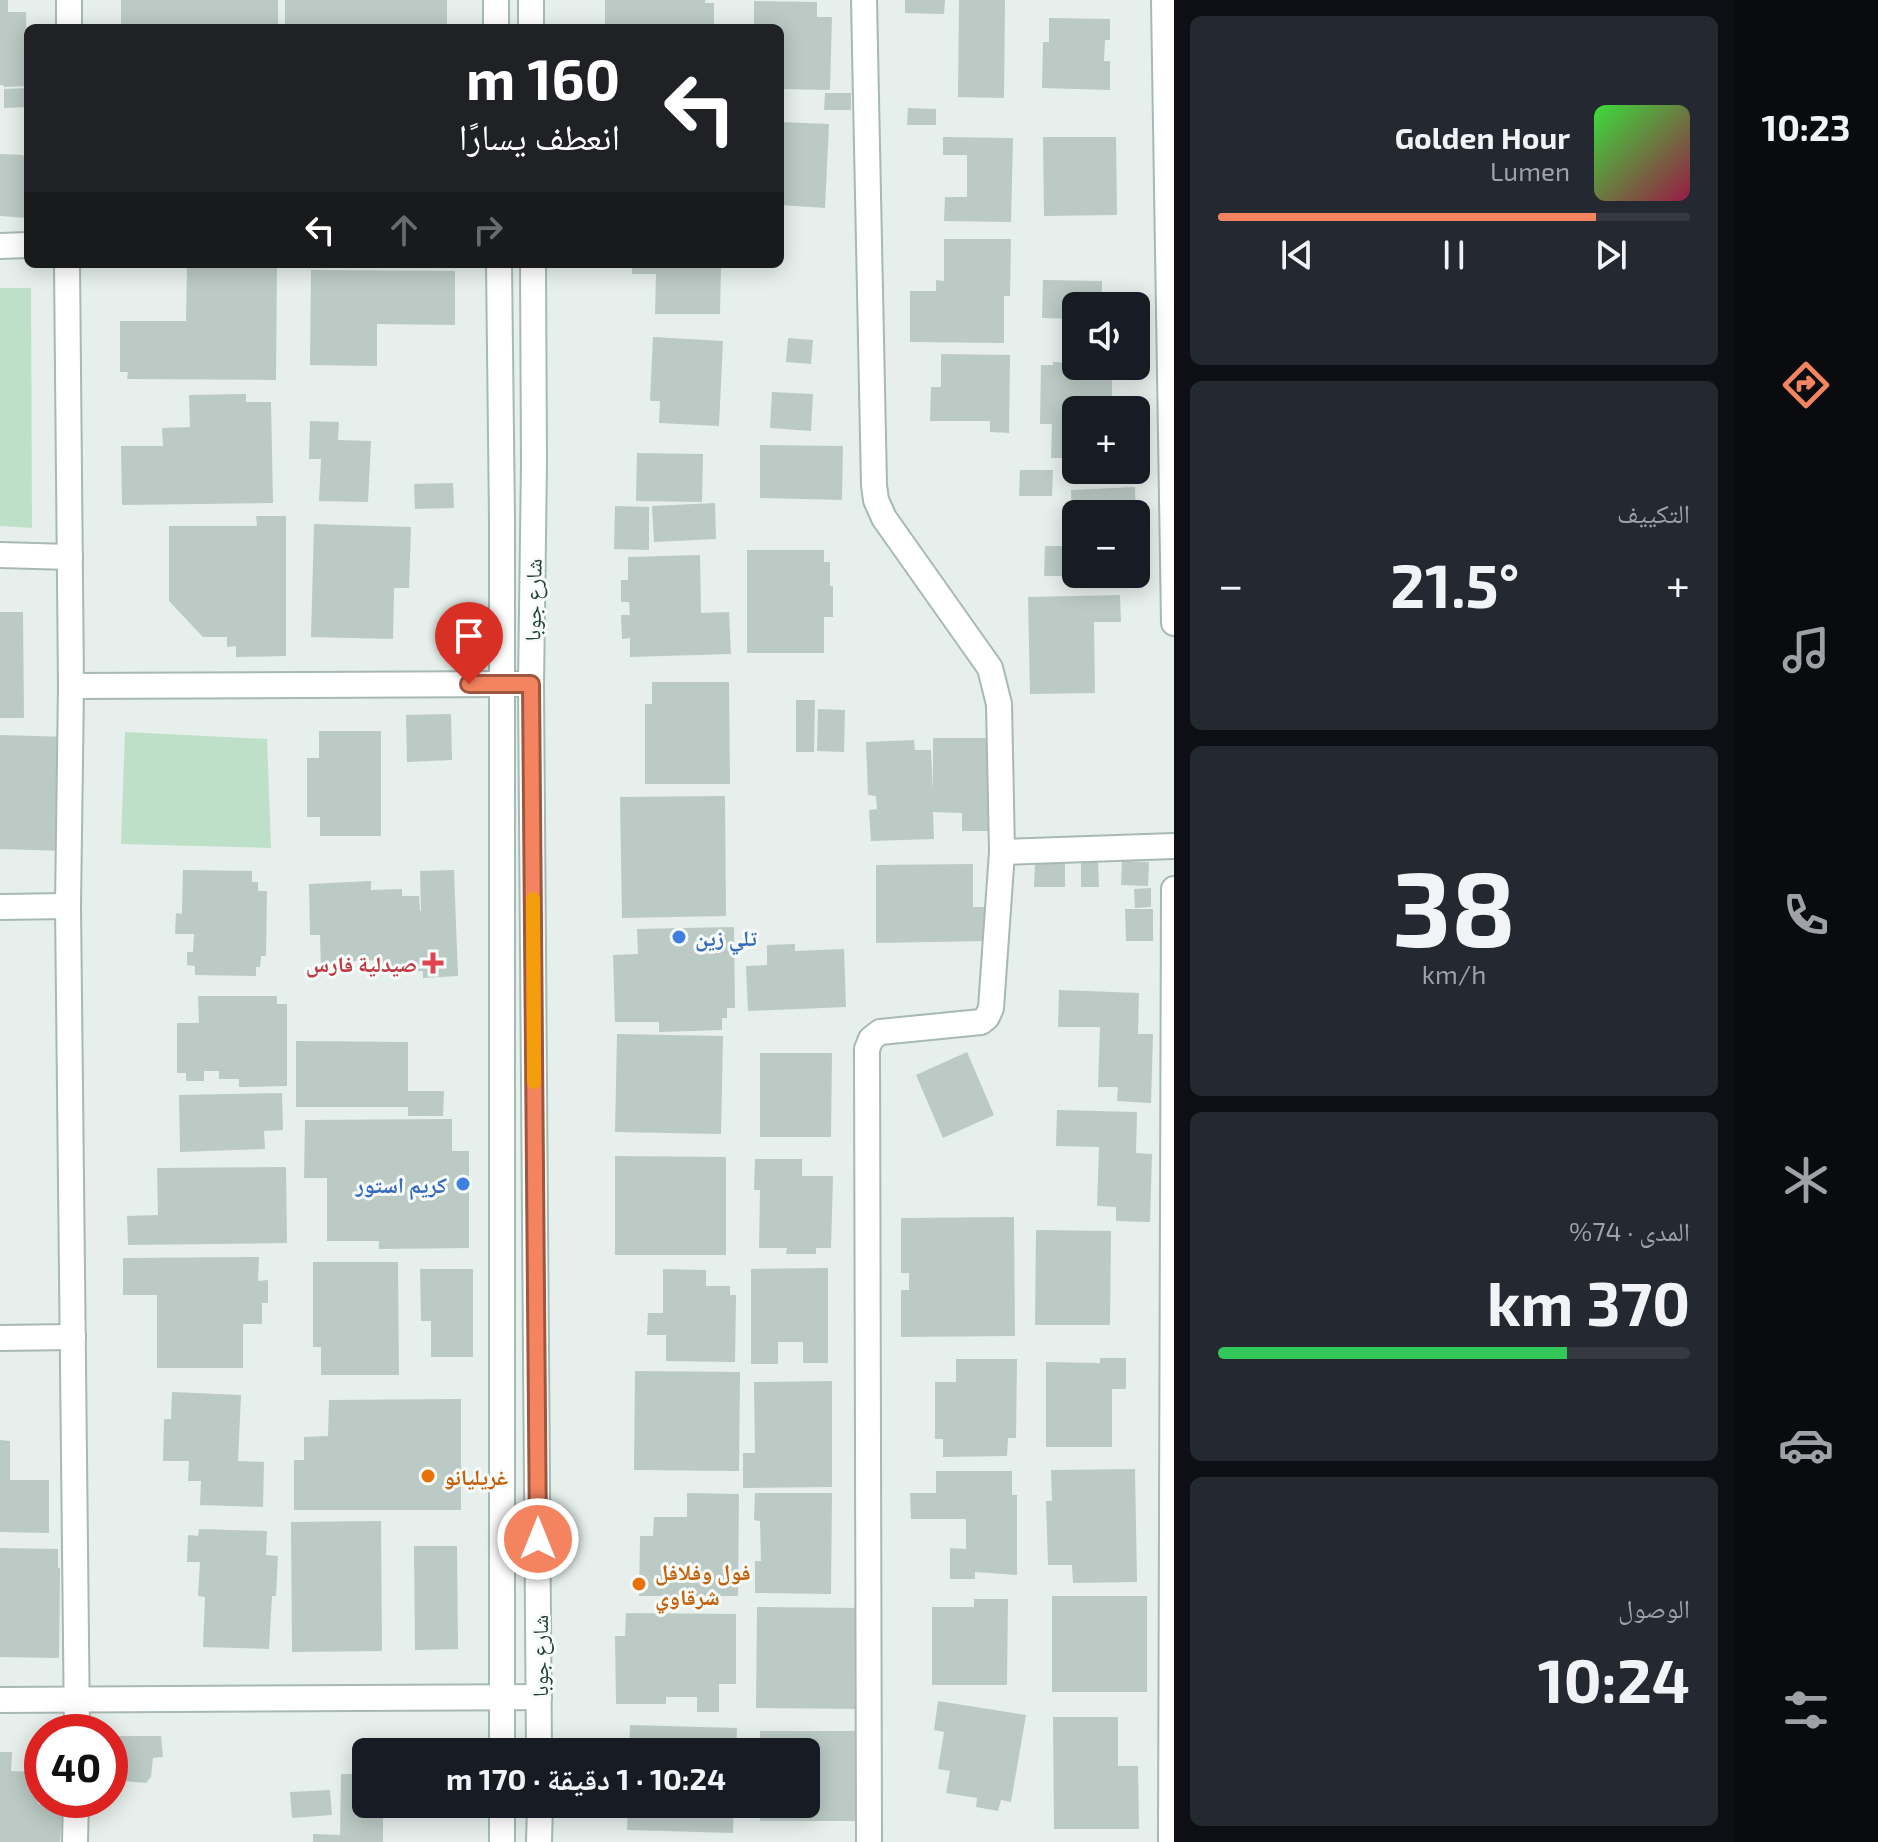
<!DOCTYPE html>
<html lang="ar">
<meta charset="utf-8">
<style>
:root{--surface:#171b24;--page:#242831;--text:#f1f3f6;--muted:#9ea1a6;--line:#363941;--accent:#f4845f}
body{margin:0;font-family:"Exo 2","Noto Naskh Arabic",sans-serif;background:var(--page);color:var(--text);direction:rtl;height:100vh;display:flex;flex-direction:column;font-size:30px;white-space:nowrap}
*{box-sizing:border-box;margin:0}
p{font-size:26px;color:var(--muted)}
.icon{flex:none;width:44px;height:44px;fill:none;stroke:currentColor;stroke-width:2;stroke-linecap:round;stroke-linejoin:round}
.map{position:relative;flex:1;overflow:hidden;direction:ltr}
.panel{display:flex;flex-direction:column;gap:16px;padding:16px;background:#0d0f14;width:560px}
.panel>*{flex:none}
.banner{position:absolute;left:24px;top:24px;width:760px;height:244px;border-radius:12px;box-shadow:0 4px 20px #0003;direction:rtl;background:#202124;color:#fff;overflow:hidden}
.fabs{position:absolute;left:1062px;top:292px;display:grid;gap:16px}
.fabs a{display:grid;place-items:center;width:88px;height:88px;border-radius:12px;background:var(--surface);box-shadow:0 4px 20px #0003;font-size:40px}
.speed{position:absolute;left:24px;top:1714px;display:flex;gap:16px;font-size:40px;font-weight:700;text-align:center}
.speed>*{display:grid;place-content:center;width:104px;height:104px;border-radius:50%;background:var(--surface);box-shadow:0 4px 20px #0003;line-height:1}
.speed .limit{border:12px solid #d22;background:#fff;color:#111}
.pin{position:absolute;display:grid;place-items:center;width:68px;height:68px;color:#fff;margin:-82px -34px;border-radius:50% 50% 50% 0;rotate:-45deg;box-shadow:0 0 8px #0007}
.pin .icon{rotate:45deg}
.me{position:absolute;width:88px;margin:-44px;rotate:0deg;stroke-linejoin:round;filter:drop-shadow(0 0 6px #0008)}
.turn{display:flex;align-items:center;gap:28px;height:168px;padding:0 32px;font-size:36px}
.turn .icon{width:104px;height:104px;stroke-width:2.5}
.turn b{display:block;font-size:56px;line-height:68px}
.lanes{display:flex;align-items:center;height:76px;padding:0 32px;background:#0003;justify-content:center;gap:40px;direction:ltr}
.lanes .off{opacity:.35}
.big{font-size:60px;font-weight:700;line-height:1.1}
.panel .widget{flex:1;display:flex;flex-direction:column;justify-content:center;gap:12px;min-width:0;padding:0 28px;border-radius:12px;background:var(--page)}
.panel .dial{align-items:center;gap:0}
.dial b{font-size:104px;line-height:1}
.song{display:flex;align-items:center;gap:24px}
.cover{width:96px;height:96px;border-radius:12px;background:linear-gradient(135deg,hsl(120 70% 55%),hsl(340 70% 35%))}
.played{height:8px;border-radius:4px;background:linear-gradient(90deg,var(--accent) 80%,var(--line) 80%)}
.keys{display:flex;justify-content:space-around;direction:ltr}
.heat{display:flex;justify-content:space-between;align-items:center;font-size:44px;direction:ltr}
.charge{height:12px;border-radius:6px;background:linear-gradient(90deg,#34c759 74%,var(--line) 0)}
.trip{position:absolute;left:352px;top:1738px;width:468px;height:80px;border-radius:12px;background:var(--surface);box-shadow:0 4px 20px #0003;font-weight:700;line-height:80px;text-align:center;direction:rtl}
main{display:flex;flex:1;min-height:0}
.menu{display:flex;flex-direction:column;width:144px;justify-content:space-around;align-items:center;background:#090b0e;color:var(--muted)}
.menu .icon{width:56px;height:56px}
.menu .active{color:var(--accent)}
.menu b{font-size:36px;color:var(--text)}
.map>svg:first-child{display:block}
.green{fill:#bfe0c8}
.building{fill:#bbcac4}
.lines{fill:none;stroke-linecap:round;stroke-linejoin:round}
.street-casing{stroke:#a8b8b2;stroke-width:28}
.secondary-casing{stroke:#a4bbb3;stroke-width:28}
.street{stroke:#fff;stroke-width:24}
.secondary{stroke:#fff;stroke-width:24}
.route-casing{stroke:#9f563e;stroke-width:20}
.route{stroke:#f4845f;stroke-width:14}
.slow{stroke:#f59e0b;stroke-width:14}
.shop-dot{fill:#3f7fe0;stroke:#f7fbf9;stroke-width:3}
.health-dot{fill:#e0444e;stroke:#f7fbf9;stroke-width:3}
.food-dot{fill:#e8710a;stroke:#f7fbf9;stroke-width:3}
.labels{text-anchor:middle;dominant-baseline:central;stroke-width:6;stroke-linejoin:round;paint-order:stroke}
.street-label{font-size:22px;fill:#24423a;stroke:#f7fbf9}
.shop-label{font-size:22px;font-weight:bold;fill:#366cbe;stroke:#f7fbf9;text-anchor:start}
.health-label{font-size:22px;font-weight:bold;fill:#be3a42;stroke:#f7fbf9;text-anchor:end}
.food-label{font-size:22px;font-weight:bold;fill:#c56008;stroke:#f7fbf9;text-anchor:start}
</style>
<main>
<nav class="menu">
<b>10:23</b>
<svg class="icon active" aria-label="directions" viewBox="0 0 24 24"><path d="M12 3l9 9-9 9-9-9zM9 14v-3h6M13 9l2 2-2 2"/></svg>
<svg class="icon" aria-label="music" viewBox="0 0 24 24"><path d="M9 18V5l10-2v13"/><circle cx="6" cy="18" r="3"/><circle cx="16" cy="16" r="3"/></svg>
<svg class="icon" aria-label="phone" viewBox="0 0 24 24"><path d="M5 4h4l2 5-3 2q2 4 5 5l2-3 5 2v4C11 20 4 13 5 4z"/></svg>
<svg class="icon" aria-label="climate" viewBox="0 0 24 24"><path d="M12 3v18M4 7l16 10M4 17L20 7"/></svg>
<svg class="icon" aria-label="car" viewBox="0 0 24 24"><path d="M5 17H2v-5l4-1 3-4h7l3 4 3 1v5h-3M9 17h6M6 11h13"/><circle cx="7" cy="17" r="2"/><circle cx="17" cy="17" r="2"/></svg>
<svg class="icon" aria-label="filters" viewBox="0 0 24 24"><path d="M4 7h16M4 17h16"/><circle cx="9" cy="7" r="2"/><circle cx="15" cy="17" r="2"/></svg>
</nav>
<section class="panel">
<div class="widget">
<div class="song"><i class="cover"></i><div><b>Golden Hour</b><p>Lumen</p></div></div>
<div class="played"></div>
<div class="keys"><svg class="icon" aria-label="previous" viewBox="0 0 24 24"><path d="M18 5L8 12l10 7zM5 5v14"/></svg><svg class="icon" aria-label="pause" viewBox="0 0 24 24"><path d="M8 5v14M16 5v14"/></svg><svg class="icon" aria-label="next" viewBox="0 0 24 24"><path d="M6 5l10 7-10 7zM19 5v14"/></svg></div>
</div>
<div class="widget"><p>التكييف</p>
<div class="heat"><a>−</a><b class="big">21.5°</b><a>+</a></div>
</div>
<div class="widget dial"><b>38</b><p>km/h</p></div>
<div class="widget"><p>المدى · 74%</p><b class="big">370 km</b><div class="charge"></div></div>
<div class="widget"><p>الوصول</p><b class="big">10:24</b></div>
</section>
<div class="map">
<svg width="1174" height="1842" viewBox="0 0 1174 1842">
<rect width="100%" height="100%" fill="#e6efeb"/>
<g class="green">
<path d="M0 288H31L32 528 0 526Z"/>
<path d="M125 732 267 739 271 848 121 844Z"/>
</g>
<g class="building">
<path d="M0 0H8V12H26L28 86 4 87 3 85H0Z"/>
<rect x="121" y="0" width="157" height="28"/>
<rect x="285" y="0" width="162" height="28"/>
<path d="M605 0H705V3H714V28H605Z"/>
<path d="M905 0H945L944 14 905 13Z"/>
<path d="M959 0H1005L1004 98 958 97Z"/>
<path d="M754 1 817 2V17H832L830 90 780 89V28H754Z"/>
<path d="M1049 18 1110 19V40H1105L1104 61H1110V90L1042 88 1043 42H1049Z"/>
<path d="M28 88V107L4 108V89Z"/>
<path d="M825 93H851V110H824Z"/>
<path d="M908 108 936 109V125H907Z"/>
<path d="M780 122 829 124 825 208 780 205Z"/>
<path d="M943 137 1013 138 1011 222 944 221 945 197H967V155H943Z"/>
<path d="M1043 137H1116L1117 215 1044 216Z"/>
<path d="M0 154 23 155 28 163V218L0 216Z"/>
<path d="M944 239H1011L1010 296H1004V343L910 342V291H936V280L944 281Z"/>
<path d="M187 264H277L276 380 127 379 128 372H120V321H186Z"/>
<path d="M632 264 721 266 720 314H655L656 274H632Z"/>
<path d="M311 270 455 271V325L377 324V366L310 365Z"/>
<path d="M1043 280 1102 281V306H1076V319L1042 318Z"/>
<path d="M653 337 723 341 719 426 659 423 660 401H650Z"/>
<path d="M788 338 813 340 811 364 786 362Z"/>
<path d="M941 354 1010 355 1009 433 990 432V421H930L931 387H941Z"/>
<path d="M1053 362 1076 363V366H1112V410H1076V458H1051L1052 424H1040L1041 365H1053Z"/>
<path d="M772 392 813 394 811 431 770 428Z"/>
<path d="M246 394V402H271L273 503 122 505 121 446H163L162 428 190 427 189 395Z"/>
<path d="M310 421 339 422 338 440 371 441 368 502 319 501 321 459H309Z"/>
<path d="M760 445 843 446 842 500 760 498Z"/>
<path d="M637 453 703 454 702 502 636 501Z"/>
<path d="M1020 470H1053L1052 496H1019Z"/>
<path d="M453 483 454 508 415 509 414 484Z"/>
<path d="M1135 487 1136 514H1076V548H1073L1071 490Z"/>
<path d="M715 503 716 539 654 542 652 506Z"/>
<path d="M615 506 649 507V550L614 549Z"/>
<path d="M256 516H286V656L236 657V646L227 647V637H203L169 601V526H257Z"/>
<path d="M314 524 411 527 409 588H394L393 639 311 637Z"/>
<path d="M1045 546H1070L1069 576H1044Z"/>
<path d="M747 550H824V562H830V586H833V617H824V653H747Z"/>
<path d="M700 555 701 613 729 612 731 654 630 657V638L622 639 621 615H630L629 602H621V580H628V557Z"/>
<path d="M1120 595 1121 622H1094L1095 693 1030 694 1028 597Z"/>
<path d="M0 612H23L24 718H0Z"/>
<path d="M652 682H729L730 784H645V704H652Z"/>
<path d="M796 700H815L814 752H796Z"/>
<path d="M818 709 845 710 844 752 817 751Z"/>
<path d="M451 714 452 760 407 762 406 715Z"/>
<path d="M319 731H381V836H320V817H307V758H319Z"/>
<path d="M0 735 69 737 66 851 0 849Z"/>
<path d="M933 738H992V831H962V813L933 812 934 839 871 841 869 810 877 809 876 796 868 795 866 742 914 740 915 750H931L933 792Z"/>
<path d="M725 796 726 916 622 918 620 797Z"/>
<path d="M1081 861H1098L1099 887H1081Z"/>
<path d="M1122 861 1149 862 1148 886 1121 885Z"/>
<path d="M1035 863H1065V887H1034Z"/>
<path d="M973 864V907H987V941L876 943V865Z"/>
<path d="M183 870 252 871V882H258V891H267L266 956H261L260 967H256V976L195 975V966L187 965V952H193L194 934H175L176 913 182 914Z"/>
<path d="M454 870 458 976 423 978V971L382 973V960L352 961V967L321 968 320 935H310L309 884 371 881V890L402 889V896H419L420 911H421L420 871Z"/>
<path d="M1151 888V907L1135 908 1134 889Z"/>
<path d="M1125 909H1153V941H1126Z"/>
<path d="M734 927 735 1008H727V1018H722V1030L659 1032V1022H615L613 955 638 954 637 929Z"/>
<path d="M795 944V951L844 949 846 1007 748 1011 746 966 767 965V945Z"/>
<path d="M1059 990 1139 993 1138 1034H1153L1151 1103 1117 1101 1118 1087H1098L1100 1027H1058Z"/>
<path d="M198 996H277V1004H287V1086L239 1087V1079H219V1071H204V1081H186V1073H177V1023H199Z"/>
<path d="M617 1034 723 1036 721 1134 615 1132Z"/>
<path d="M296 1041 408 1042V1091H444L443 1116H408V1107H296Z"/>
<path d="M967 1052 994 1115 943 1138 916 1075Z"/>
<path d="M760 1053H832L831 1137H760Z"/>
<path d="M282 1093 283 1130 264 1131 265 1149 180 1152 179 1095Z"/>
<path d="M1057 1110 1137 1112 1136 1153 1152 1154 1150 1222 1116 1221V1207L1097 1206 1099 1147 1056 1146Z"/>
<path d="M452 1119V1151H469V1248L379 1249V1241H327V1178H304L305 1120Z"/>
<path d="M615 1156 726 1157V1255H615Z"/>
<path d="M755 1159H802V1176H833L831 1248H816V1254H786L787 1248H759L760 1190H754Z"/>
<path d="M286 1167 287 1243 128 1245 127 1216 158 1215 157 1168Z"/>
<path d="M1014 1217 1015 1336 901 1337V1290H909V1273H901V1218Z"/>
<path d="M1036 1230 1111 1231 1110 1325H1035Z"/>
<path d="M259 1257 258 1281 268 1280V1303H262V1324H243V1368H157V1295H123V1258Z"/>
<path d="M313 1262H398L399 1375H321V1347H313Z"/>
<path d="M828 1268V1363H803V1342H778V1364H751V1269Z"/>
<path d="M420 1269H473V1357H431V1321H421Z"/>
<path d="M663 1269 706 1270V1286H730V1295H736L735 1362 666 1361V1335H647L648 1313H663Z"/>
<path d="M1100 1358H1126V1389H1112V1447H1046V1362L1100 1363Z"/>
<path d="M956 1359H1017L1016 1438H1008L1007 1456 943 1457V1439H935V1382H956Z"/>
<path d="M635 1371 740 1372 739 1471 634 1470Z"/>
<path d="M832 1381V1487L743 1488V1453H755L754 1382Z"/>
<path d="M172 1392 241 1395 238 1461 264 1462 263 1507 200 1505 201 1481H188L189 1461H163L164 1419H171Z"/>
<path d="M461 1399V1510H294V1460H304V1437L328 1436 329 1400Z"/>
<path d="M0 1440 10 1441V1480H49V1533L0 1532Z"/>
<path d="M1135 1469 1137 1582 1073 1583 1072 1565H1048L1046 1501H1052L1051 1470Z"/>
<path d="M936 1471H1012V1495H1017V1575L975 1572V1579H950V1548L966 1549V1519H911L910 1493H936Z"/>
<path d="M687 1493 739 1494 738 1596H639L640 1536H653L654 1517H687Z"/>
<path d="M755 1493H832L831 1594 755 1593V1561H761L760 1521 754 1520Z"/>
<path d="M381 1521 382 1651 292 1652 291 1522Z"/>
<path d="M199 1529 267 1531 266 1555 278 1556 276 1596H272L269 1649 203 1647 205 1597 198 1596 200 1562H187L188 1535 198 1536Z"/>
<path d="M414 1546H457L458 1649 415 1650Z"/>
<path d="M0 1548 58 1549V1568H60L59 1658 0 1657Z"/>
<rect x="1052" y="1596" width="95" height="96"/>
<path d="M974 1599H1008L1007 1685H932V1607H974Z"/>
<path d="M757 1607 862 1608 860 1709 756 1708Z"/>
<path d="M626 1613 736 1614V1684H719V1712H697V1697H666V1704H616L615 1636H625Z"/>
<path d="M938 1701 1026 1715 1011 1802 1001 1800 998 1811 976 1807 977 1798 946 1793 950 1771 938 1769 944 1732 934 1730Z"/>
<path d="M1053 1717H1118V1766H1138L1139 1829H1054Z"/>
<path d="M630 1725 737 1728 736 1752H629Z"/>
<path d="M760 1731H858V1821H760V1804H806V1752H760Z"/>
<path d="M111 1736H161L163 1757 153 1758 151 1777 146 1783 111 1780Z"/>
<path d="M0 1752H12L11 1771 37 1772 38 1804 63 1807 60 1842H0Z"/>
<path d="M341 1774H358L357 1782H366V1804H383V1842H313V1834L340 1835Z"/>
<path d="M330 1790 332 1815 292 1818 290 1792Z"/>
<path d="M628 1804H734L733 1833 627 1830Z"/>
</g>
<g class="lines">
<defs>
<g id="street">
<path d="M864 0 874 485 876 500 884 518 990 668 999 704 1002 852 991 1008 987 1017 981 1022 880 1032 871 1039 867 1049 869 1842"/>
<path d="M1164 0 1174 623"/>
<path d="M69 28V0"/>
<path d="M0 246 28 245"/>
<path d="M67 264 71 686 68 906 77 1732"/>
<path d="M0 555 70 557"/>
<path d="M71 686 531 684"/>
<path d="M1002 852 1174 846"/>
<path d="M0 907 68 906"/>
<path d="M0 1338 73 1337"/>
<path d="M0 1700 539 1697"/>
<path d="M75 1842 76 1800"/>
<path d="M1171 1842 1174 889"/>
</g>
<g id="secondary">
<path d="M496 0V28"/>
<path d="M531 0V28"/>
<path d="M499 264 502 520V1752"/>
<path d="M533 264 534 463 531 684 539 1752"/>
<path d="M502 1842V1804"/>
<path d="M539 1842 540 1804"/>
</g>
</defs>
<use href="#street" class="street-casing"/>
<use href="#secondary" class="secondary-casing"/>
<use href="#street" class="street"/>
<use href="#secondary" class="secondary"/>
</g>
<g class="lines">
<defs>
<path id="route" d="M469 684H531L538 1539"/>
</defs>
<use href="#route" class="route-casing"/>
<use href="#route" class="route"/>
<path class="slow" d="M533 899 534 1082"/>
</g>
<g class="shop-dot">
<circle cx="679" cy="937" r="8"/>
<circle cx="463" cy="1184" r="8"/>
</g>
<path class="health-dot" d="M429 951h8v8h8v8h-8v8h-8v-8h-8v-8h8z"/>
<g class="food-dot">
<circle cx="428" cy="1476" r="8"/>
<circle cx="639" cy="1584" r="8"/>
</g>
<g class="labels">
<g class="street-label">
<text transform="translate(532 600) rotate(-89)">شارع جوبا</text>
<text transform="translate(539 1656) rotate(-90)">شارع جوبا</text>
</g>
<g class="shop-label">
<text x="695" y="937">تلي زين</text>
<text x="447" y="1184" text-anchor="end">كريم استور</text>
</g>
<g class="health-label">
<text x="417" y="963">صيدلية فارس</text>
</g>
<g class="food-label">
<text x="444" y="1476">غريليانو</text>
<text x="655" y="1571">فول وفلافل<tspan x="655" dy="25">شرقاوي</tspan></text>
</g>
</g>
</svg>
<div class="fabs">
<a><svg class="icon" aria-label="sound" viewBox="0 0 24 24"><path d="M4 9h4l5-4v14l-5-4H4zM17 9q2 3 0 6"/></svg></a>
<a>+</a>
<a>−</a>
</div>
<div class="speed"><div class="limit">40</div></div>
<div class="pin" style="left:469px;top:684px;background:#d93025"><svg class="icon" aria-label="arrive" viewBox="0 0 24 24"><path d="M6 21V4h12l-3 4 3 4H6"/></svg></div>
<svg class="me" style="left:538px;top:1539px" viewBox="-20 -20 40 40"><circle r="17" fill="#f4845f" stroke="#fff" stroke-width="3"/><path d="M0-11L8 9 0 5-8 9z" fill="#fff"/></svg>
<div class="trip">10:24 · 1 دقيقة · 170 m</div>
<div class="banner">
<div class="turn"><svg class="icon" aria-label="left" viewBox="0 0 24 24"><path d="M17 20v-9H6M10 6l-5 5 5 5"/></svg><div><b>160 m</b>انعطف يسارًا</div></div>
<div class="lanes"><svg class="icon" aria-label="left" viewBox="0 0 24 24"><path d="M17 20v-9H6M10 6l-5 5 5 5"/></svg><svg class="icon off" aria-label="ahead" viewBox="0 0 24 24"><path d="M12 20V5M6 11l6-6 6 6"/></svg><svg class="icon off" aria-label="right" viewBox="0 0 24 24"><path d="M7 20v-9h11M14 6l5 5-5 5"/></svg></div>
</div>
</div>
</main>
